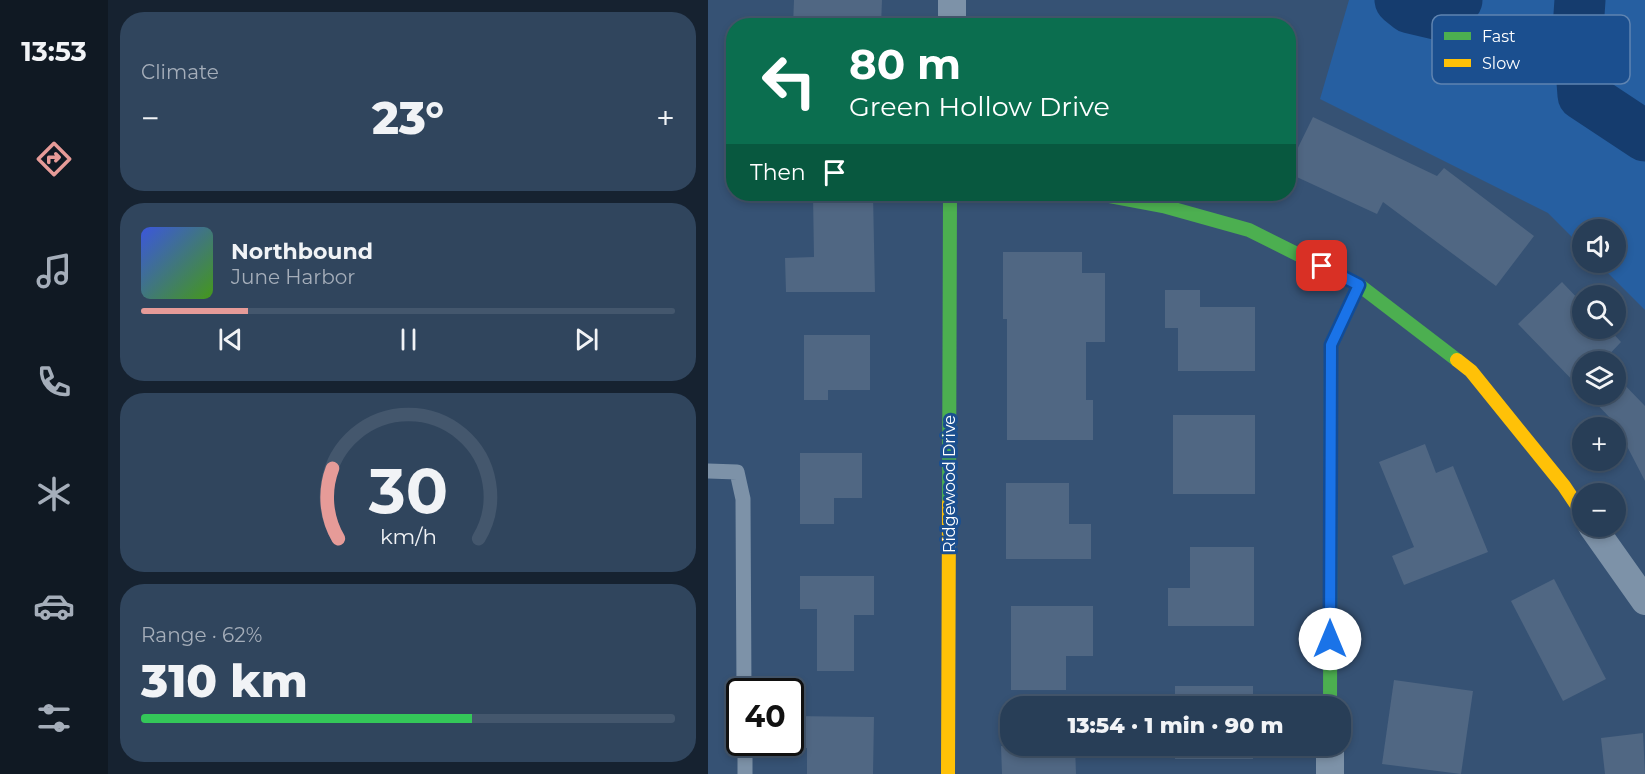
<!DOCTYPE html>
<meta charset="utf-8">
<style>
:root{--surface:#283e57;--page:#30455d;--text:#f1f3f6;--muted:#a5aeba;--line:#44576d;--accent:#e69b98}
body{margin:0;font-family:Montserrat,sans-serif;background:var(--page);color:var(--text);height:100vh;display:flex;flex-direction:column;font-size:22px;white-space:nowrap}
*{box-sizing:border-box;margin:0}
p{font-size:20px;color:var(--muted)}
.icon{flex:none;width:33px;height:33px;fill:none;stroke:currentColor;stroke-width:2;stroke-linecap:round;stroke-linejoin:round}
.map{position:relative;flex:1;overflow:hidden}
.details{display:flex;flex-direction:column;gap:12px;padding:12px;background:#162230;width:600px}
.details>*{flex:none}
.hud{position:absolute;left:18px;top:18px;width:570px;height:183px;border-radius:24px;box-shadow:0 3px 9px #0003,0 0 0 2px var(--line);background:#0b6e4f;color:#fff;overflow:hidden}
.tools{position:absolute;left:864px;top:219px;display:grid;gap:12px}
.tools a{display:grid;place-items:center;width:54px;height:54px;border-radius:50%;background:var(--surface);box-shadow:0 3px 9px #0003,0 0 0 2px var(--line);font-size:30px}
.speed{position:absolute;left:18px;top:678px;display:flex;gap:12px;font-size:30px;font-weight:700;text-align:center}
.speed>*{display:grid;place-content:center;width:78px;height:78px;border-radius:50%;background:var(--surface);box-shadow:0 3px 9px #0003,0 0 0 2px var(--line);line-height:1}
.speed .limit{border:3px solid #111;border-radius:9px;background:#fff;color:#111}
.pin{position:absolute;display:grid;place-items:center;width:51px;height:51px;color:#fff;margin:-26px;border-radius:12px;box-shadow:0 3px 9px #0006}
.me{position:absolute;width:66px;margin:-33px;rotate:0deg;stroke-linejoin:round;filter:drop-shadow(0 0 4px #0008)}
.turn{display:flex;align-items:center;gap:21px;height:126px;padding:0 24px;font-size:27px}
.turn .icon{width:78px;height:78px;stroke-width:2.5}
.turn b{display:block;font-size:42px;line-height:51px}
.then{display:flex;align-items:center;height:57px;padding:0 24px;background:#0003;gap:12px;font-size:22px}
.big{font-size:45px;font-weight:800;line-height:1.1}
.details .tile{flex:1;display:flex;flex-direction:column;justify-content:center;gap:9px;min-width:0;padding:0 21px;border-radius:24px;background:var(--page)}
.details .dial{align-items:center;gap:0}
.dial svg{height:156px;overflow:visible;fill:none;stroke:var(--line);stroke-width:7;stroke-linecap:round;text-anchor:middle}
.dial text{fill:var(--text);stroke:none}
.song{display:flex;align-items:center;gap:18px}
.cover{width:72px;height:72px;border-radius:9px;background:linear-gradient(135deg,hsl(230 70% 55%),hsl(100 70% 35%))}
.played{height:6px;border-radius:3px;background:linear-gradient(90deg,var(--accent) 20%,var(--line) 20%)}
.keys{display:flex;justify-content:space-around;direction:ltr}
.heat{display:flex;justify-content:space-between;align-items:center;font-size:33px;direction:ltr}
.charge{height:9px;border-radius:4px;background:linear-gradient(90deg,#34c759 62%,var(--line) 0)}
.trip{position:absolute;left:292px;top:696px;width:351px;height:60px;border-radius:24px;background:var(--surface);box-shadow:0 3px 9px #0003,0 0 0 2px var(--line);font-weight:800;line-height:60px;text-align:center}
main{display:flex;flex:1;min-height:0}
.dock{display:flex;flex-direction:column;width:108px;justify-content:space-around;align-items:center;background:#101923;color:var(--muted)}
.dock .icon{width:42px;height:42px}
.dock .current{color:var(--accent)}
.dock b{font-size:27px;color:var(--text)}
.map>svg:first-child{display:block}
.green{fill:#265fa1}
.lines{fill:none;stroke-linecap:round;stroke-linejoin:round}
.river{stroke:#153c6e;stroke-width:51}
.building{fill:#506783}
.lane{stroke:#7d92a8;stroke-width:15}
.street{stroke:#7d92a8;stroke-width:28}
.fast{stroke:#4caf50;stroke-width:14}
.slow{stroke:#ffc107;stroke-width:14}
.route-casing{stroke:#114b97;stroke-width:15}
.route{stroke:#1a73e8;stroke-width:10}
.labels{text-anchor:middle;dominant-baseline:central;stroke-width:6;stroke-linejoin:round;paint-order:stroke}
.street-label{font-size:16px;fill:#fff;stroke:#1b4f8f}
.key{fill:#1b4f8f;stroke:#5f84b1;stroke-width:1.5}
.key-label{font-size:16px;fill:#fff}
</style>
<main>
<nav class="dock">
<b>13:53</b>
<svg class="icon current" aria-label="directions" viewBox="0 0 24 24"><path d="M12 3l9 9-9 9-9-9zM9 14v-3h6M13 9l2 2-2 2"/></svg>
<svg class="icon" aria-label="music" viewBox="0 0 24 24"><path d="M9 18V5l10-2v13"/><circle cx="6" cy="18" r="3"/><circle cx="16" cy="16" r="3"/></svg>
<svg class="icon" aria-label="phone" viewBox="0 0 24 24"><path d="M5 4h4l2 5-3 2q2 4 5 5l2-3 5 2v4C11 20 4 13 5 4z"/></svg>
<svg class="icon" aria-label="climate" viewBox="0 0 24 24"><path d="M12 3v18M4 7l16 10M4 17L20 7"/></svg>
<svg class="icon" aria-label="car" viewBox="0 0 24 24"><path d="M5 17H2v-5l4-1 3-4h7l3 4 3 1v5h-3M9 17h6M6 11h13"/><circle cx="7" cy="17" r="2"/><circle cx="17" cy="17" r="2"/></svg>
<svg class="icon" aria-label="filters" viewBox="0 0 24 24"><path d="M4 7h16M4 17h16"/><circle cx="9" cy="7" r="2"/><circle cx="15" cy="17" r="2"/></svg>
</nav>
<section class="details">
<div class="tile"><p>Climate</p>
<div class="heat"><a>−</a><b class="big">23°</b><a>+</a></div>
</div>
<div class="tile">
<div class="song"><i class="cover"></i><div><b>Northbound</b><p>June Harbor</p></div></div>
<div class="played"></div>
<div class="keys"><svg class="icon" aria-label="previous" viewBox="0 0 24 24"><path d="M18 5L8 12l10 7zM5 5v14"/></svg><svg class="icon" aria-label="pause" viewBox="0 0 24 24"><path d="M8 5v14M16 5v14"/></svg><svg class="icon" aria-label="next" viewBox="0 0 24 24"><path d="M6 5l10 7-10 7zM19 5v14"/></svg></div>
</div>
<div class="tile dial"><svg viewBox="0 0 100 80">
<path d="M14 69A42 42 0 1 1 86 69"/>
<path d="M14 69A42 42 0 0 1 11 33" stroke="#e69b98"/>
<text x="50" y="56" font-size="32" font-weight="700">30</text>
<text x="50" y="72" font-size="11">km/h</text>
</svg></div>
<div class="tile"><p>Range · 62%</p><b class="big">310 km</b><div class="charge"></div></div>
</section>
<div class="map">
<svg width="937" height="774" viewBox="0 0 937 774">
<rect width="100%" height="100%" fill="#365274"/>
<path class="green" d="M641 0H937V310L890 263 908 262V230H874V247L840 213 612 99Z"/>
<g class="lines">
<g class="river">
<path d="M692 0 702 8 736 16 749 0"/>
<path d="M872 0 870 29 875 95 937 136"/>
</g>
</g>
<g class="building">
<path d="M86 0H174L173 26H85Z"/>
<path d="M605 117 729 176 736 168 826 236 788 286 675 202 669 214 580 173V168Z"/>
<path d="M105 194H165L167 292H78L77 258 106 257Z"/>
<path d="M295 252H374V273H397V342H378V400H385V440H299V319H295Z"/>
<path d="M854 282 874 303V328H900L913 342 894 362H874V390L810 324Z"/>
<path d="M457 290H492V307H547V371H470V328H457Z"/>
<path d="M96 335H162V390H120V400H96Z"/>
<path d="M908 376 937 406V481L907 423 879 394H908Z"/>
<rect x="465" y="415" width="82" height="79"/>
<path d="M717 444 728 473 745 466 780 552 696 585 684 556 706 547 671 462Z"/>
<path d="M92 453H154V498H126V524H92Z"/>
<path d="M298 483H361V524H383V559H298Z"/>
<path d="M482 547H546V626H460V588H482Z"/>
<path d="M92 576H166V615H146V671H109V609H92Z"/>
<path d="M846 579 898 679 855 701 803 601Z"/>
<path d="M303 606H385V656H358V690H303Z"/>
<path d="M686 680 765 691 753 774 674 764Z"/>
<rect x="467" y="686" width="78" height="20"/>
<path d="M82 716 166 717 165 774H99V748H82Z"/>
<path d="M935 733 937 774H897L893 738Z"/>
<path d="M293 746H367L368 774H294Z"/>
<rect x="467" y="746" width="78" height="13"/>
</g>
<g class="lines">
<g class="lane">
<path d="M0 471 29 472 35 499 36 692"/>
<path d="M37 742V774"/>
</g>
<g class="street">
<path d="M244 26V0"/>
<path d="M884 526 937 601"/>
<path d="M622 774V746"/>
</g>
<g class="fast">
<path d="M391 194 455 206 541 230 651 285 749 360"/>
<path d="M241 503 242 194"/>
<path d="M622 706 623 345 651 285"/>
</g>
<g class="slow">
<path d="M749 360 763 371 856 486 874 513"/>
<path d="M240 774 241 503"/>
</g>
</g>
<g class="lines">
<defs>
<path id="route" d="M614 266 651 285 623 345 622 639"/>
</defs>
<use href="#route" class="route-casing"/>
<use href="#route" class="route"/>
</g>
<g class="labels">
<g class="street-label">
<text transform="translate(241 484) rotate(-90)">Ridgewood Drive</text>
</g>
</g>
<rect x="724" y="15" width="198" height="69" rx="9" class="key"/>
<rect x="736" y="32" width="27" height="8" fill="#4caf50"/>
<rect x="736" y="59" width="27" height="8" fill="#ffc107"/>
<g class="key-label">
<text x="774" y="42">Fast</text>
<text x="774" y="69">Slow</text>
</g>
</svg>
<div class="tools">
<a><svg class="icon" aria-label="sound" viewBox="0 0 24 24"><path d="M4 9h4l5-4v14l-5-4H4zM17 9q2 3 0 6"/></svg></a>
<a><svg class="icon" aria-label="search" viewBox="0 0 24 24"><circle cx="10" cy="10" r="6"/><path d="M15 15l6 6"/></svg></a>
<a><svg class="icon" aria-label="layers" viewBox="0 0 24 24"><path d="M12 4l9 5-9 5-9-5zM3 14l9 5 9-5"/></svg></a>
<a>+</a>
<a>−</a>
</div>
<div class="speed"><div class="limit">40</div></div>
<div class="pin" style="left:614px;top:266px;background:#d93025"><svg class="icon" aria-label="arrive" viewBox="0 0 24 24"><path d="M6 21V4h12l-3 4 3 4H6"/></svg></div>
<svg class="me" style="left:622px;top:639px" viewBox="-20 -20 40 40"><circle r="19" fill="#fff"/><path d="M0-13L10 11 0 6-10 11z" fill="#1a73e8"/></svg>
<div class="trip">13:54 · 1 min · 90 m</div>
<div class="hud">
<div class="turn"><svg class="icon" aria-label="left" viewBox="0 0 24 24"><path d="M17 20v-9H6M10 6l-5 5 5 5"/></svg><div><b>80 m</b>Green Hollow Drive</div></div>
<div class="then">Then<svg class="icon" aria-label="arrive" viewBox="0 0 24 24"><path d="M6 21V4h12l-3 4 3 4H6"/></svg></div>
</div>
</div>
</main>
